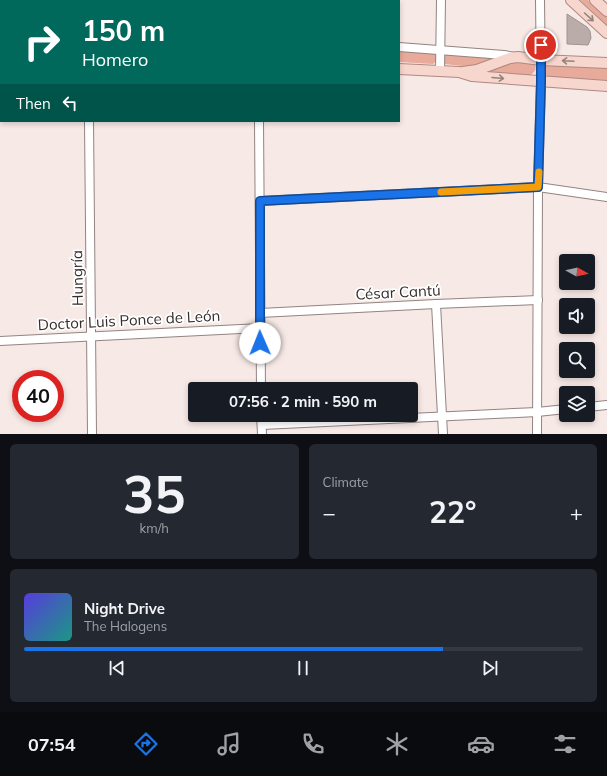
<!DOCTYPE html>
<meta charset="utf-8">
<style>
:root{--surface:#171b24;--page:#242831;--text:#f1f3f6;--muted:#9ea1a6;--line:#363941;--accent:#1a73e8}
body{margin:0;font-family:Mulish,sans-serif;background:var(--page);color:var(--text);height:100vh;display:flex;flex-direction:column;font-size:15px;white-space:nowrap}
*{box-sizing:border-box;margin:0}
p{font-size:13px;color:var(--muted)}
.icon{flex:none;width:22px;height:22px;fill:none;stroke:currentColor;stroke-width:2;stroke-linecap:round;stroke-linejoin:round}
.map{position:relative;height:434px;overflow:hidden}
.side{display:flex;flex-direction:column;gap:10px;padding:10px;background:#0d0f14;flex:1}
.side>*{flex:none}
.banner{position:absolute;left:0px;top:0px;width:400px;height:122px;box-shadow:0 2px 6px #0003;background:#00695c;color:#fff;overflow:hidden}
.needle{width:26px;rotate:98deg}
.tools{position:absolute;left:559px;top:254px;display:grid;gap:8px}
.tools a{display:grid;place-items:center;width:36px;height:36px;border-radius:4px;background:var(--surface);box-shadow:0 2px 6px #0003;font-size:20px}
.speed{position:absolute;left:12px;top:370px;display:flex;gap:8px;font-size:20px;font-weight:700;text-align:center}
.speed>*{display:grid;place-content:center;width:52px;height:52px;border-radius:50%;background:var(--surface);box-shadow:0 2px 6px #0003;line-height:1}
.speed .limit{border:6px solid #d22;background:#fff;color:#111}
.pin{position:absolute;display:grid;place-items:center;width:34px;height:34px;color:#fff;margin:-17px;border:2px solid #fff;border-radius:50%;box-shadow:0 1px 4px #0007}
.me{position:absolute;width:44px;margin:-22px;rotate:359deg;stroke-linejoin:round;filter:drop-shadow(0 0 3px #0008)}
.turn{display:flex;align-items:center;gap:14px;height:84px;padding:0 16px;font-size:18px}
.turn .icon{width:52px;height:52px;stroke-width:2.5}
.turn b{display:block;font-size:28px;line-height:34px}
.then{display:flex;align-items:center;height:38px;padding:0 16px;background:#0003;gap:8px;font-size:15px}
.big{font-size:30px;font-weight:700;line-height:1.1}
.side .card{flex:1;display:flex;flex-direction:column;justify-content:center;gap:6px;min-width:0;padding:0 14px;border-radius:6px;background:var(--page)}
.side .dial{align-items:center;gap:0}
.dial b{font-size:52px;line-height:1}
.song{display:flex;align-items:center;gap:12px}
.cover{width:48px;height:48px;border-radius:6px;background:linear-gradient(135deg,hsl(250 70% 55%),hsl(170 70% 35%))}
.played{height:4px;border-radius:2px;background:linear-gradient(90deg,var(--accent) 75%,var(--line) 75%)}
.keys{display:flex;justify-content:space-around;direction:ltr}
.heat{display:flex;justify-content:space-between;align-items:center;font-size:22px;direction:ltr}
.side .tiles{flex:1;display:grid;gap:10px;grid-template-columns:1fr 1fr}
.card:last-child{grid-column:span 2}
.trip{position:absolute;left:188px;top:382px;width:230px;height:40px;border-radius:4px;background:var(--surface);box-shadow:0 2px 6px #0003;font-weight:700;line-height:40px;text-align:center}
.tab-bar{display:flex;height:64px;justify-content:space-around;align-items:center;background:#090b0e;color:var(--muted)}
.tab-bar .icon{width:28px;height:28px}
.tab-bar .selected{color:var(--accent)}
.tab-bar b{font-size:18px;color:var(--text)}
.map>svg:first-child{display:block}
.green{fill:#e8aa9b}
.building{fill:#baaca9;stroke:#a19390}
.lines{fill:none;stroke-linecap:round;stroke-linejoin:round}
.minor-casing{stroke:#918481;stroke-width:10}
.major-casing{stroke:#af8980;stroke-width:12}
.minor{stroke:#fff;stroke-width:8}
.major{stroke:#f7d6ce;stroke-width:10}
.oneway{stroke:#95827d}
.route-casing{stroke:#114b97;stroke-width:10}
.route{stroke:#1a73e8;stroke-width:7}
.slow{stroke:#f59e0b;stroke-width:7}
.labels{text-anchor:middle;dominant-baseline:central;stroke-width:3.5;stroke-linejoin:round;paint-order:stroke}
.street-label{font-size:15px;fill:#332d2c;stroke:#fff}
</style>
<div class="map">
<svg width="607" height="434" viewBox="0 0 607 434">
<rect width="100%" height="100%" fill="#f7e9e5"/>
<g class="green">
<path d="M580 0H588L607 17V25Z"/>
<path d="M399 50 436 53 437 61 433 64 399 62Z"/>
<path d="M444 54 495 58 494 59 471 67 444 64 443 63Z"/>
<path d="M508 61 534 63C537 68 535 73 530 75L466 73Z"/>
<path d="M545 64 607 66V82L550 77 545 75 544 74Z"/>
</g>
<path class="building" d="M567 14 587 27 590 31 591 38 588 45 567 44Z"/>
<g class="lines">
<defs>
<g id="minor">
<path d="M90 0V1"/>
<path d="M257 1V0"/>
<path d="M346 1V0"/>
<path d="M399 47 504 55 514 57"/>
<path d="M440 71 441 0"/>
<path d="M89 121 92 434"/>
<path d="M259 121 261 389"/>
<path d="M260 201 538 187 607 197"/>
<path d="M436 304 443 434"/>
<path d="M260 313 436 304 538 300"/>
<path d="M0 341 260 328"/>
<path d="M588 407 607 405"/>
<path d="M261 415 262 434"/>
<path d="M262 425 537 412 566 409"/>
<path d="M537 434 538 187 541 82 540 0"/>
</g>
<g id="major">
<path d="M571 0 607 33"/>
<path d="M595 0 607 11"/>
<path d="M399 69 459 72 472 76 607 86"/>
<path d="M463 72 477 70 510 58 518 57 541 60 607 63"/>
<path d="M0 80H1"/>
</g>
</defs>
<use href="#minor" class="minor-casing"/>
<use href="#major" class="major-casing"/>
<use href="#minor" class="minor"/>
<use href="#major" class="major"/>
</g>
<defs><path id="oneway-shaft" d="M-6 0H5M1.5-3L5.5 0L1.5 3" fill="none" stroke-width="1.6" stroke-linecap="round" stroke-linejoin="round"/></defs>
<g class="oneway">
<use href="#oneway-shaft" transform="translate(589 17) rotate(42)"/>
<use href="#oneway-shaft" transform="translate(568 61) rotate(-177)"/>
<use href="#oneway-shaft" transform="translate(498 78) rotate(5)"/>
</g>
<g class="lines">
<defs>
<path id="route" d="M260 343V201L538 187 541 82V45"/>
</defs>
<use href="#route" class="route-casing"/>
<use href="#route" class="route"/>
<path class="slow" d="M441 192 538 187 539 172"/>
</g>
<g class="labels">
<g class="street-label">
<text transform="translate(77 278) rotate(-91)">Hungría</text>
<text transform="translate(398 292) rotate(-3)">César Cantú</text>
<text transform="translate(129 320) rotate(-3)">Doctor Luis Ponce de León</text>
</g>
</g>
</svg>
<div class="tools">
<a><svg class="needle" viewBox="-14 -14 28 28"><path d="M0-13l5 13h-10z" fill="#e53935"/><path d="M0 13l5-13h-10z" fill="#9ea1a6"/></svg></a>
<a><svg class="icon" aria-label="sound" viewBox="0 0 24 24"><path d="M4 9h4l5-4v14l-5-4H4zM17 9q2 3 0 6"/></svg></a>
<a><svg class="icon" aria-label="search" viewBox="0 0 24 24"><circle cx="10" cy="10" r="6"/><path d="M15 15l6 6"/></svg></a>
<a><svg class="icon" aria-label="layers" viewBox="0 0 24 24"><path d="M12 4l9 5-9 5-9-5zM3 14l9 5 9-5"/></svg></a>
</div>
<div class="speed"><div class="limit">40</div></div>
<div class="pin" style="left:541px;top:45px;background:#d93025"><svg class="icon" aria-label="arrive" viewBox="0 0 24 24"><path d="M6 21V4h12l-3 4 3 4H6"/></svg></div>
<svg class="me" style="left:260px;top:343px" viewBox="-20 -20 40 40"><circle r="19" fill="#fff"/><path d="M0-13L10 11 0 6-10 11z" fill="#1a73e8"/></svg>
<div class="trip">07:56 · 2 min · 590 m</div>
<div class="banner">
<div class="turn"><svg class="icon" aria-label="right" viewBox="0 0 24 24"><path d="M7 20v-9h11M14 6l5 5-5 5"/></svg><div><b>150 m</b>Homero</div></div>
<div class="then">Then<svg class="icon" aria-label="left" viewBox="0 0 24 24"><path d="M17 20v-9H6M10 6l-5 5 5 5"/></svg></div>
</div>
</div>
<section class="side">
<div class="tiles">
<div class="card dial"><b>35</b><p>km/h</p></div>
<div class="card"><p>Climate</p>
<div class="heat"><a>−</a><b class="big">22°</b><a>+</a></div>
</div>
<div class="card">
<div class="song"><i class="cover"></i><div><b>Night Drive</b><p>The Halogens</p></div></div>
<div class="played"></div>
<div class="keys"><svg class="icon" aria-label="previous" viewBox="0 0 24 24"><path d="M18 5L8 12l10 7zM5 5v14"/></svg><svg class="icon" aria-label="pause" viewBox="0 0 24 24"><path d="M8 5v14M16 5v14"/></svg><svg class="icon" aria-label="next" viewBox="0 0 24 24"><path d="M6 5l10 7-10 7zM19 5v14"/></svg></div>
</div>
</div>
</section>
<nav class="tab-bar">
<b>07:54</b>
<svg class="icon selected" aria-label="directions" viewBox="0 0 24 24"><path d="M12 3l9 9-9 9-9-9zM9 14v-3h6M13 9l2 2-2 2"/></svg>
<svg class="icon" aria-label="music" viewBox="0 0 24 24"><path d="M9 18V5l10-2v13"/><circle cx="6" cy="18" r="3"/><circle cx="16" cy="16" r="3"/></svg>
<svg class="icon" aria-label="phone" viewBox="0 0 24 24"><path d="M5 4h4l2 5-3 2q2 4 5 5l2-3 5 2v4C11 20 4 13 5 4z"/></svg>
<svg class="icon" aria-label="climate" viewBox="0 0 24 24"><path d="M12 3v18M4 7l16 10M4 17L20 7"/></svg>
<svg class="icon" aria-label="car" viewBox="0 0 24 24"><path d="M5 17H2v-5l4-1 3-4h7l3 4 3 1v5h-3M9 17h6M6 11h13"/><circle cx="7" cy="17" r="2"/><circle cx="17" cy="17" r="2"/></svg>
<svg class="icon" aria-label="filters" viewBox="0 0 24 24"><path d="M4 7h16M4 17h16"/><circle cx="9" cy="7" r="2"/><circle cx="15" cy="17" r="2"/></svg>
</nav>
